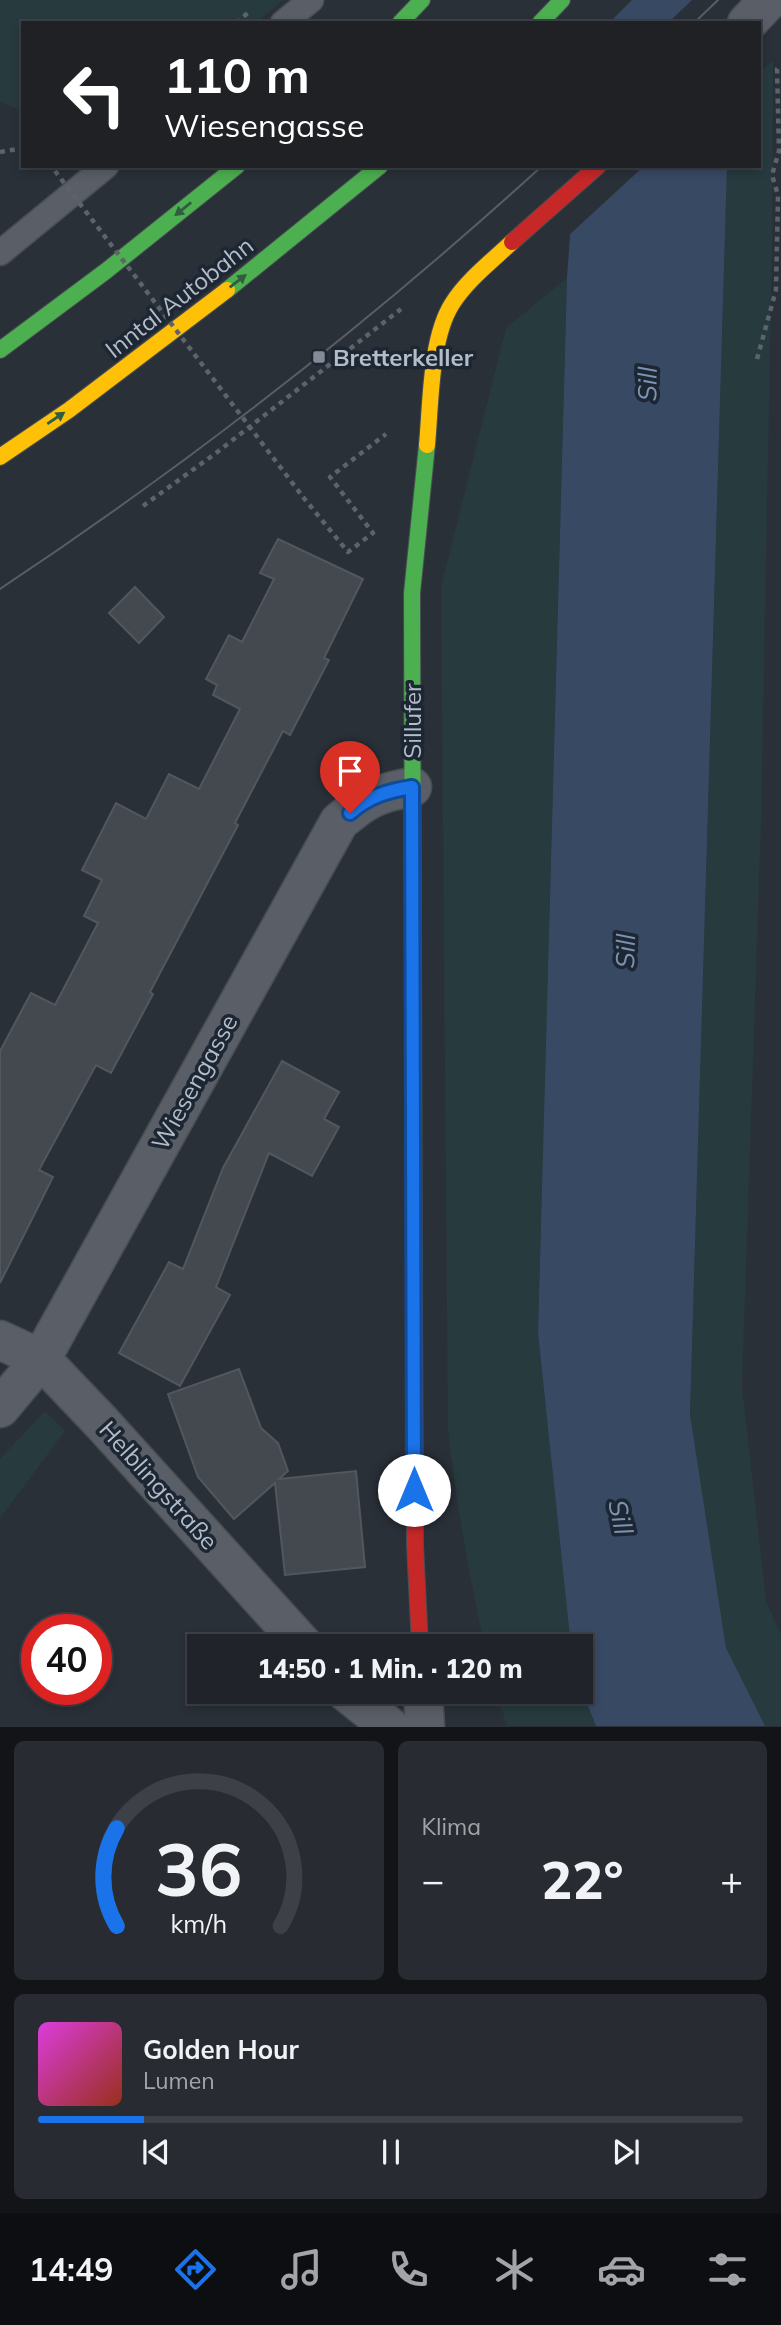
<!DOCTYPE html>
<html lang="de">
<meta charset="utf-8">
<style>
:root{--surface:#20242a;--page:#282c32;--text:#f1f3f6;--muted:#a2a4a8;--line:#3d4147;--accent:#1a73e8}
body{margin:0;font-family:Mulish,sans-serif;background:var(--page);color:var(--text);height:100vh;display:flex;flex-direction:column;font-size:26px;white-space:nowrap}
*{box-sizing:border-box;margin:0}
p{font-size:23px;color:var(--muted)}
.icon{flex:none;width:38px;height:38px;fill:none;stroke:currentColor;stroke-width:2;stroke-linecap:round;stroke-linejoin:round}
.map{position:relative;height:1727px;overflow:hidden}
.details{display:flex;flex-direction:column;gap:14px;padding:14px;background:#121417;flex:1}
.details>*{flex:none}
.top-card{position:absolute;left:21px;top:21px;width:740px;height:147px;border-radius:0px;box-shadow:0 4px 10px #0003,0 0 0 2px var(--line);background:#202124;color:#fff;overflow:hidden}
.speed{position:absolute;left:21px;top:1614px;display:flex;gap:14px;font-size:35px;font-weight:700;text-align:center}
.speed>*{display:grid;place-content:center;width:91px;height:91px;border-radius:50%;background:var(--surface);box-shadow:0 4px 10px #0003,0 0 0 2px var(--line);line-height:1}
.speed .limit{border:10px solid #d22;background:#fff;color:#111}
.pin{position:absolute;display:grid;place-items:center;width:60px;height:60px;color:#fff;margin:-72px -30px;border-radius:50% 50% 50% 0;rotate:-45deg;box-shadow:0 0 7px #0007}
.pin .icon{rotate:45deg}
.me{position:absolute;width:77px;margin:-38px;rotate:0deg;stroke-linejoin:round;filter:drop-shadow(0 0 5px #0008)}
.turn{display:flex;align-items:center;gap:24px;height:147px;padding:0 28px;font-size:32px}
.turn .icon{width:91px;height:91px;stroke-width:2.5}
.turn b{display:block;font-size:49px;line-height:60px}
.big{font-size:52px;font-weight:800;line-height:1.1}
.details .widget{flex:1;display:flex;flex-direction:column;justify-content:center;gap:10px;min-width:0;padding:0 24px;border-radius:10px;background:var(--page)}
.details .dial{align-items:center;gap:0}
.dial svg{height:182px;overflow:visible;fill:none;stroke:var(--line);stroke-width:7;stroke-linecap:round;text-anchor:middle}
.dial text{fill:var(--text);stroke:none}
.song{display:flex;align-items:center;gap:21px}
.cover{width:84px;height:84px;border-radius:10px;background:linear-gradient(135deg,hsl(300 70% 55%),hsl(10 70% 35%))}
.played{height:7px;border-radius:4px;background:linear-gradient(90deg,var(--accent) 15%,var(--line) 15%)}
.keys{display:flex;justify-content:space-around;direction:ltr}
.heat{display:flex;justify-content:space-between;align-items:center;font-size:38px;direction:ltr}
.details .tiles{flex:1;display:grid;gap:14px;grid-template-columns:1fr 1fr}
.widget:last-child{grid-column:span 2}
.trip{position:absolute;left:187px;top:1634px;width:406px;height:70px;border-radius:0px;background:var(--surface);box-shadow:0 4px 10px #0003,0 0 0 2px var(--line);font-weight:800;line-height:70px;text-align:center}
.menu{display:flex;height:112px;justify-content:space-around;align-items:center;background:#0d0e11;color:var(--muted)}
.menu .icon{width:49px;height:49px}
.menu .current{color:var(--accent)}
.menu b{font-size:32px;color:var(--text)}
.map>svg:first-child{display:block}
.green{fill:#273a3e}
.water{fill:#384963}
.pier{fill:#2a3038}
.building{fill:#444950;stroke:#52575f;stroke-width:2}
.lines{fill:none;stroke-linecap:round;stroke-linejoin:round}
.lane-casing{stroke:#484c53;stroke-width:27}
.street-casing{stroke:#484c53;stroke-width:41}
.fast-casing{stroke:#484c53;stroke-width:18}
.slow-casing{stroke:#484c53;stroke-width:18}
.jam-casing{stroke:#484c53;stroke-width:18}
.path{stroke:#5d636a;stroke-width:4.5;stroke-dasharray:5 5;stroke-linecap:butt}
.lane{stroke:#5a5e66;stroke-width:24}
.street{stroke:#5a5e66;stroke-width:38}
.fast{stroke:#4caf50;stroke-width:16}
.slow{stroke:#ffc107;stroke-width:16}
.jam{stroke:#c62828;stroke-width:16}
.tram{stroke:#595d64;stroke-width:2}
.path-bridge{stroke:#5d636a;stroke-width:4.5;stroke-dasharray:5 5;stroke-linecap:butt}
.oneway{fill:#305d3f}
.route-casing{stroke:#114b97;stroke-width:18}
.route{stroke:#1a73e8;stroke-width:12}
.poi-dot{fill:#848b96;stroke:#1d2633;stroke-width:2.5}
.labels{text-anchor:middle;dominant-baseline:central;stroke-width:7;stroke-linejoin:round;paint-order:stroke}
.street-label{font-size:24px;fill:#b4bcc9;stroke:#1d2633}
.poi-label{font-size:24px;font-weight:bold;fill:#b4bcc9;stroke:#1d2633;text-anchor:start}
.water-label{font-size:26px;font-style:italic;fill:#7c92b1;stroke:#1d2633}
</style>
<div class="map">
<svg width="781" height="1727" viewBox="0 0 781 1727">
<rect width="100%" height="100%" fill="#2a3038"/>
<g class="green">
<path d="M0 0H283L256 23H23V111L0 102Z"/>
<path d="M773 60 772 248 761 821 742 1387 766 1601 781 1635V1726H765L726 1648 690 1414 727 166H760V72Z"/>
<path d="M567 278 538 1333 571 1647H485C469 1575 456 1503 448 1429L441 587 506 328Z"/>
<path d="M45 1411 65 1431 0 1518V1459Z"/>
<path d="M581 1689 596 1726H507L496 1692H581Z"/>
</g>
<g class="water">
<path d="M585 0H755L747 23H583Z"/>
<path d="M575 166H727L690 1414 726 1648 765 1726H596L581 1689V1647H571L538 1333 567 278Z"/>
</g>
<g class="pier">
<path d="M582 0H632L609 23H580Z"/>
<path d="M692 0H759L751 23H668Z"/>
<path d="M571 166H644L567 237Z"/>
</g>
<g class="building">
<path d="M278 539 363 579 324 658 329 660 290 735 283 731 235 823 238 825 150 992 153 994 111 1073 96 1065 39 1170 53 1177 0 1283V1051L31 993 55 1005 98 923 84 916 102 880 82 870 116 803 146 819 169 774 199 789 240 709 213 695 217 685 206 679 229 635 242 642 274 579 260 573Z"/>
<path d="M135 587 164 617 139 643 109 613Z"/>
<path d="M282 1061 339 1092 324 1119 339 1127 312 1176 269 1153 216 1287 230 1295 180 1386 119 1353 169 1262 183 1269 223 1168Z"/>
<path d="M239 1369 261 1428 278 1443 288 1471 279 1479 356 1471 365 1567 285 1575 275 1483 234 1519 198 1477 168 1394Z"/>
</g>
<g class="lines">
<defs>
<g id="lane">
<path d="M283 23 311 0"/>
<path d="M0 253 106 166"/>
</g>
<g id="street">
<path d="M747 23 769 0"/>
<path d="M0 1340 41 1359 102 1423 305 1647"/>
<path d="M0 1408 41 1359 339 822C366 799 377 793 412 787"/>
<path d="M346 1692 390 1727"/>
<path d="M423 1692 425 1727"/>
</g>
<g id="fast">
<path d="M400 23 422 0"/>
<path d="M540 23 562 0"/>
<path d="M227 290 380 166"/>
<path d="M0 350 106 271 237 166"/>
<path d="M414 1307 412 593 427 445"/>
</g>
<g id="slow">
<path d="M427 445C431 403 430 339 452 304 467 280 492 261 512 242"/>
<path d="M0 457 69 410 227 290"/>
</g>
<g id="jam">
<path d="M512 242 598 166"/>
<path d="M414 1307 415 1544 420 1647"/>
</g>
</defs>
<use href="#lane" class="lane-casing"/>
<use href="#street" class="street-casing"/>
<use href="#fast" class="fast-casing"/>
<use href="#slow" class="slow-casing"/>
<use href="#jam" class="jam-casing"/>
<g class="path">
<path d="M236 23 249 12"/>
<path d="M0 152 23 148"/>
<path d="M757 359 776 290 778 195 772 175 779 151 777 69 781 65"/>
<path d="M303 497 348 552 373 533 330 477 386 434"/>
<path d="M143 506 216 453 401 309"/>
</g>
<use href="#lane" class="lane"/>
<use href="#street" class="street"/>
<use href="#fast" class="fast"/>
<use href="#slow" class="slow"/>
<use href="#jam" class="jam"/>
<g class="tram">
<path d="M694 23 718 0"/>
<path d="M0 589C191 462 372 321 542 166"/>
</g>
<path class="path-bridge" d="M55 171 303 497"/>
</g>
<defs><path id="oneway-solid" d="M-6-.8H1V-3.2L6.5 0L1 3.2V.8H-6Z" transform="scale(1.75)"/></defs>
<g class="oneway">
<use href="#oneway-solid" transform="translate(183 209) rotate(141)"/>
<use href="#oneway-solid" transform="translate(238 281) rotate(-38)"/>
<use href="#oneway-solid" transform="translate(56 418) rotate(-34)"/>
</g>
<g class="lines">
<defs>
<path id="route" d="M350 813C369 796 388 791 412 787L414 1490"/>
</defs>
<use href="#route" class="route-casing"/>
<use href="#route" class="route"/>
</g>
<rect class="poi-dot" x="312" y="350" width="14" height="14" rx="3.5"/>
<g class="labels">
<g class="street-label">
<text transform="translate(179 297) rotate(-38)">Inntal Autobahn</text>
<text transform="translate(412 721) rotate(-90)">Sillufer</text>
<text transform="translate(194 1082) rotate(-61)">Wiesengasse</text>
<text transform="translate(159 1485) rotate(48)">Helblingstraße</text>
</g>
<g class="poi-label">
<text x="333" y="357">Bretterkeller</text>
</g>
<g class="water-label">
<text transform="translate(647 384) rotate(-89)">Sill</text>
<text transform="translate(625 951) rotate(-88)">Sill</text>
<text transform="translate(621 1517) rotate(78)">Sill</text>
</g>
</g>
</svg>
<div class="speed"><div class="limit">40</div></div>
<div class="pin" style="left:350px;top:813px;background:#d93025"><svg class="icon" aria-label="arrive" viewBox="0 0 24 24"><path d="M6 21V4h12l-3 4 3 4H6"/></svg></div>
<svg class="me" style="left:414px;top:1490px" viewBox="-20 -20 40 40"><circle r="19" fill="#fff"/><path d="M0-13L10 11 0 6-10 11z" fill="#1a73e8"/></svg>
<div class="trip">14:50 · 1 Min. · 120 m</div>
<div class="top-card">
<div class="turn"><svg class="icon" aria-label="left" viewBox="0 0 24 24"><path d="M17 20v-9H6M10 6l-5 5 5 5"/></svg><div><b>110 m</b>Wiesengasse</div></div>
</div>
</div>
<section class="details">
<div class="tiles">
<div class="widget dial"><svg viewBox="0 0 100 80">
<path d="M14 69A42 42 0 1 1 86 69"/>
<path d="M14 69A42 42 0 0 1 14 26" stroke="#1a73e8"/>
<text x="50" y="56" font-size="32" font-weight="700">36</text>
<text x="50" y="72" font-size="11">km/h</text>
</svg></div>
<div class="widget"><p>Klima</p>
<div class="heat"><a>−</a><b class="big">22°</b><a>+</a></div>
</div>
<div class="widget">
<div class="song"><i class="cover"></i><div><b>Golden Hour</b><p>Lumen</p></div></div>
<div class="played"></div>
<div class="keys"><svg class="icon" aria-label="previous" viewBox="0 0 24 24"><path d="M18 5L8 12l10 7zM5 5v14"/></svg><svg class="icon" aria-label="pause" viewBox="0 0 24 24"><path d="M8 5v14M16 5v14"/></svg><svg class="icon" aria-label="next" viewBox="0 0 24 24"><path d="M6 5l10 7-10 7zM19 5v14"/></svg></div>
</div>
</div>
</section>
<nav class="menu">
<b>14:49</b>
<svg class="icon current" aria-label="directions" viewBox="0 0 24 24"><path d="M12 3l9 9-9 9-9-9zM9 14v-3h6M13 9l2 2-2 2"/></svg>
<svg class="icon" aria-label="music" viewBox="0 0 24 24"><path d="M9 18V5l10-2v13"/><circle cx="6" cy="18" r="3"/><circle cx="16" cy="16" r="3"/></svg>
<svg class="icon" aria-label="phone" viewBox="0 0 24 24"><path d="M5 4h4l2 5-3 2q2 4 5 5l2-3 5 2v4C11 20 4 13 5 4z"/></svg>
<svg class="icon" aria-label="climate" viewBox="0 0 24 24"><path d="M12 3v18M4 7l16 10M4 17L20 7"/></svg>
<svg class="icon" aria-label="car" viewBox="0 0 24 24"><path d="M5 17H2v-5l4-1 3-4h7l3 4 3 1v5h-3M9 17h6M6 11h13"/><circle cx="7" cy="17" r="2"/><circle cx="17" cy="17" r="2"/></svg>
<svg class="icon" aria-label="filters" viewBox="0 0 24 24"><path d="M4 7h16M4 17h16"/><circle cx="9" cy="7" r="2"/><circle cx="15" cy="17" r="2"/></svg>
</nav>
